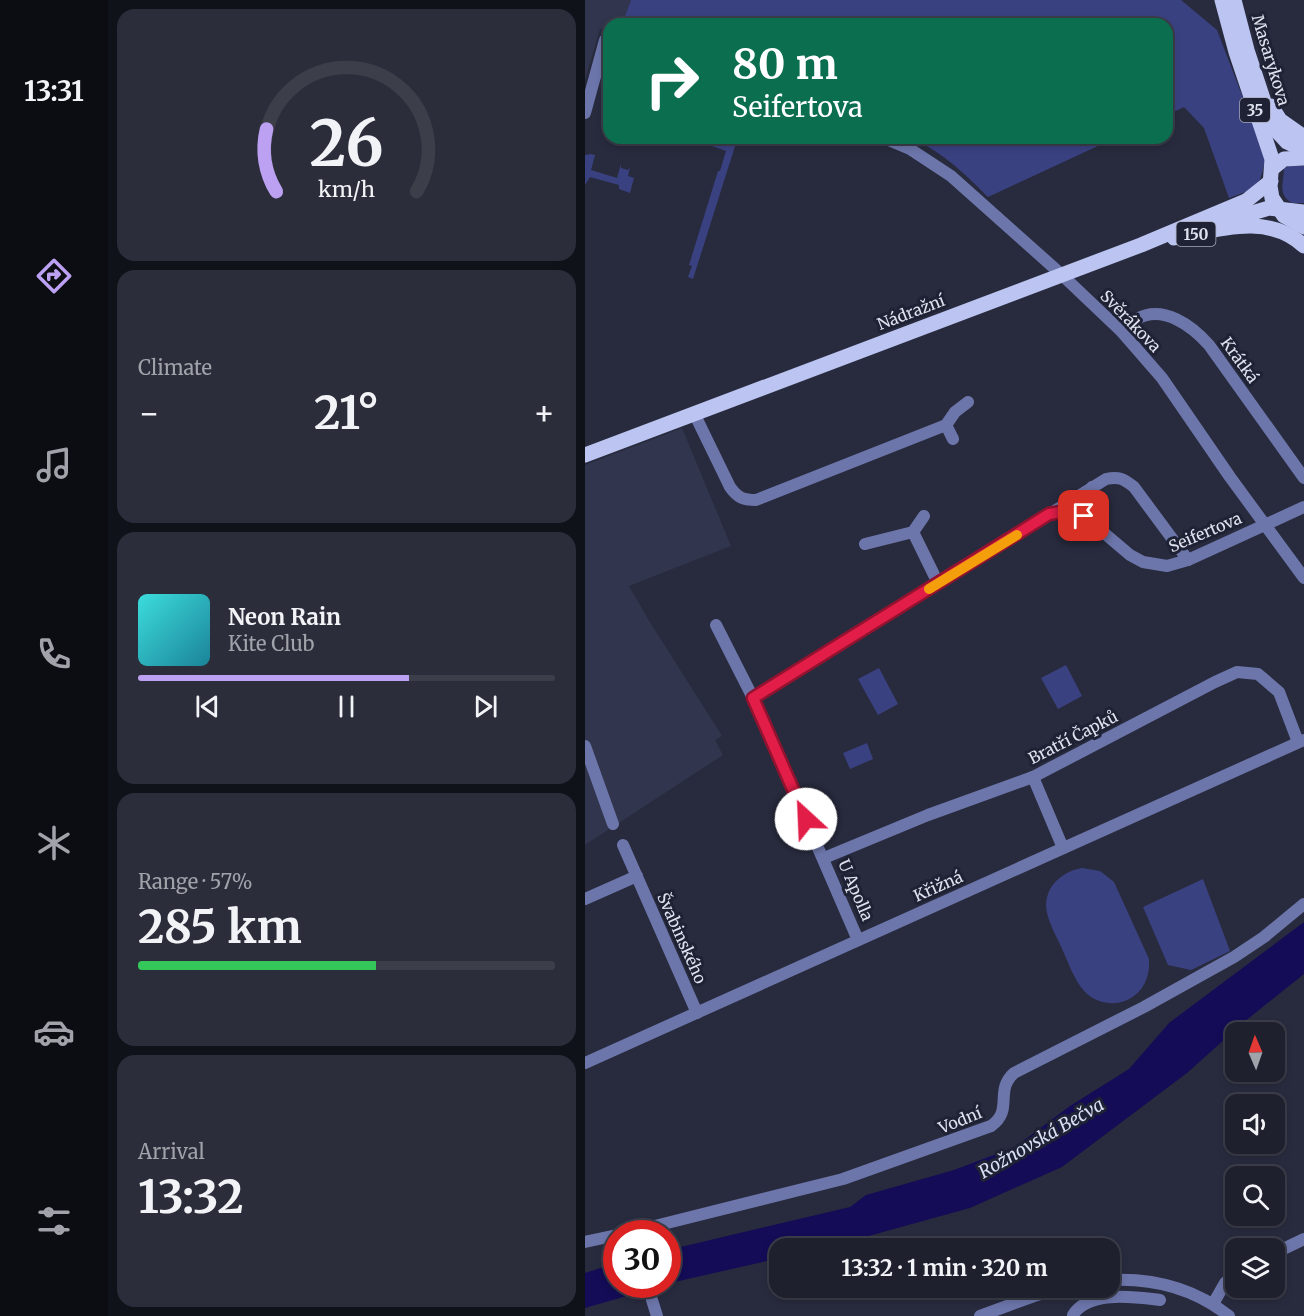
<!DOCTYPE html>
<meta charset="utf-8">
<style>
:root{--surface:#1e202e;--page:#2b2d3a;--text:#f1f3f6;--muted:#a1a3aa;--line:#3c3e4a;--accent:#bca0f2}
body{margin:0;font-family:Merriweather,serif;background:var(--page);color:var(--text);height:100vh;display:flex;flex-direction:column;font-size:22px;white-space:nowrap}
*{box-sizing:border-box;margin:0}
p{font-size:20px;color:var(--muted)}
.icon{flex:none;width:33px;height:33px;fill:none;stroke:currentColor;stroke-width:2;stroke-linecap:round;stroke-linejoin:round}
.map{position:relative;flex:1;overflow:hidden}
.drawer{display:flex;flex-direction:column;gap:9px;padding:9px;background:#101219;width:477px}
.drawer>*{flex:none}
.top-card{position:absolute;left:18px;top:18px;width:570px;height:126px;border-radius:18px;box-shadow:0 3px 9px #0003,0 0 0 2px var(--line);background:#0b6e4f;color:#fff;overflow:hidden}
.needle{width:39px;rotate:358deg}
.buttons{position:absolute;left:640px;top:1022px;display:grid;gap:12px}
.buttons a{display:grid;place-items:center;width:60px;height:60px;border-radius:12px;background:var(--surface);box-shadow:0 3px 9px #0003,0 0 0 2px var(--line);font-size:30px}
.speed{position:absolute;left:18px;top:1220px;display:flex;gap:12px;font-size:30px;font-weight:700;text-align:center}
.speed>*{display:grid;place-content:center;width:78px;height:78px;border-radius:50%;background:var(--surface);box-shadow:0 3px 9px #0003,0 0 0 2px var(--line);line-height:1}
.speed .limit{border:9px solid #d22;background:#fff;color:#111}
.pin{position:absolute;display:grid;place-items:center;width:51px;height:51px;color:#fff;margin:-26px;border-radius:12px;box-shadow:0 3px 9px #0006}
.me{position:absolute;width:66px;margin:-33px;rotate:335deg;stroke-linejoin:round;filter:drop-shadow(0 0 4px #0008)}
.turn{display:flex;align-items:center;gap:21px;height:126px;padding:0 30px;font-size:27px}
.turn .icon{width:78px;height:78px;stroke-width:2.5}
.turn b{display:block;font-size:42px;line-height:51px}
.big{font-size:45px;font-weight:700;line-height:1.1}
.drawer .card{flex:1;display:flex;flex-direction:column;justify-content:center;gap:9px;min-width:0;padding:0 21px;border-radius:18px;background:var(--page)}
.drawer .dial{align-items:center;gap:0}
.dial svg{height:156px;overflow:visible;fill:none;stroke:var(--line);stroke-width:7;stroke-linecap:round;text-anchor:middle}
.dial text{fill:var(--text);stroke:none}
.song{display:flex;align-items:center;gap:18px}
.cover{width:72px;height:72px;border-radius:9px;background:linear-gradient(135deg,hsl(180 70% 55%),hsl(190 70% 35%))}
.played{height:6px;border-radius:3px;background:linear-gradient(90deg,var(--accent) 65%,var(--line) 65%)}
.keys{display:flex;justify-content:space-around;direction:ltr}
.heat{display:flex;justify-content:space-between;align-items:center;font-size:33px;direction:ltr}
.charge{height:9px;border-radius:4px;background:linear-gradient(90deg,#34c759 57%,var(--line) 0)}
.trip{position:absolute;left:184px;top:1238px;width:351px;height:60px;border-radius:18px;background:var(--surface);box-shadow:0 3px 9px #0003,0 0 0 2px var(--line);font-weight:700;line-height:60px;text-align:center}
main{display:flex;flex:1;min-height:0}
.tab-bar{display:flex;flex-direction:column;width:108px;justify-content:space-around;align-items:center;background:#0c0d12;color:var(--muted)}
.tab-bar .icon{width:42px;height:42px}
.tab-bar .current{color:var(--accent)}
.tab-bar b{font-size:27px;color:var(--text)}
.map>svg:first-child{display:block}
.built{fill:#31354d}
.green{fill:#3a4180}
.water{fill:#140c56}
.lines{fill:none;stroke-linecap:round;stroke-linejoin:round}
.minor{stroke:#6d76ab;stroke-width:12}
.major{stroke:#bcc5f1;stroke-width:15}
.route-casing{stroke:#92132f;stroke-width:15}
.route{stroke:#e11d48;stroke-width:10}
.slow{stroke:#f59e0b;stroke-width:10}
.labels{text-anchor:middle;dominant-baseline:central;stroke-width:6;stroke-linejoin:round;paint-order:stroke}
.shield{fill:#1e2234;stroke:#a6a8b7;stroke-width:1.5}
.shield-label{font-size:15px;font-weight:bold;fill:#e0e2ef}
.street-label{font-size:16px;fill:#e0e2ef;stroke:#1e2234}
.water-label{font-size:18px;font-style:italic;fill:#dbe0f6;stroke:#1e2234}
</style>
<main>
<nav class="tab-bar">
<b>13:31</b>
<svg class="icon current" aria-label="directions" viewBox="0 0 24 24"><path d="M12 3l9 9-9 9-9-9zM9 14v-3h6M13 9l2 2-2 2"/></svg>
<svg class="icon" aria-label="music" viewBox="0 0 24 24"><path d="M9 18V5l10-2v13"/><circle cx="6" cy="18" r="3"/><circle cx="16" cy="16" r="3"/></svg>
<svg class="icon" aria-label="phone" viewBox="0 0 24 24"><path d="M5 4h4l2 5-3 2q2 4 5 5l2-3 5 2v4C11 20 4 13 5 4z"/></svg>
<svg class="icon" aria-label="climate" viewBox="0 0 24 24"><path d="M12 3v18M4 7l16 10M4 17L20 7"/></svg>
<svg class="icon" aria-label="car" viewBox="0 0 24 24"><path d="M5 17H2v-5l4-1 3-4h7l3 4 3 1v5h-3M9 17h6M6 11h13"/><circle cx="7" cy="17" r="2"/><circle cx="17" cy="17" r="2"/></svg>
<svg class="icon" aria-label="filters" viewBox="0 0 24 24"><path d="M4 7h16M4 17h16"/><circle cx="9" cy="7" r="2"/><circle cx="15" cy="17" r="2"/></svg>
</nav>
<section class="drawer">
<div class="card dial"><svg viewBox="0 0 100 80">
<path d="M14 69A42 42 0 1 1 86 69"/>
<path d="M14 69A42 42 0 0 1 9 37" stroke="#bca0f2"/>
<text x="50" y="56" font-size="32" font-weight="700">26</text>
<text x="50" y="72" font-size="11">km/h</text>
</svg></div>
<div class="card"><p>Climate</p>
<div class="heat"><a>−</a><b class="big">21°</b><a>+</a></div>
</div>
<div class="card">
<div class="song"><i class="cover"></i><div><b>Neon Rain</b><p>Kite Club</p></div></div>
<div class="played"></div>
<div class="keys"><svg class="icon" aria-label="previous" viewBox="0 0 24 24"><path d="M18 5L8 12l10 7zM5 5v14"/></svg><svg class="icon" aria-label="pause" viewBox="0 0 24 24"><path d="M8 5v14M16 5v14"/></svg><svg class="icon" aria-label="next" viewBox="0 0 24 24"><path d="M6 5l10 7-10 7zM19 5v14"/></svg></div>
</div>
<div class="card"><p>Range · 57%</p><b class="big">285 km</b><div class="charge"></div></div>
<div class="card"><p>Arrival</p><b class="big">13:32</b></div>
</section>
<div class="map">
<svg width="719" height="1316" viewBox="0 0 719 1316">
<rect width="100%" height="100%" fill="#282b3e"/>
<g class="built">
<path d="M0 0H46L37 24H24V31L15 29 0 80Z"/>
<path d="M97 428 146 546 44 586 63 619 137 736 130 740 138 755 0 845V465Z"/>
</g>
<g class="green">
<path d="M46 0H596L632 30 681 158 675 180 663 191 644 198 619 128 599 107 582 115V24H37Z"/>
<path d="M99 138H136L151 143 108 279 103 277 107 266 104 265 133 171H135L141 151 113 141Z"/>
<path d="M324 138H530L403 197C380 174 355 149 324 138Z"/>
<path d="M6 154 10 155 6 170 32 178 36 164V168L43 170 45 167 43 176 49 178 45 193 34 189V185L5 177 0 185V155Z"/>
<path d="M707 165 719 166V203H707C692 194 699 183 699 168Z"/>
<path d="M481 665 497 696 473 709 456 678Z"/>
<path d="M294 668 313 704 293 715 273 679Z"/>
<path d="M282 743 288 759 265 769 258 753Z"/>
<path d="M497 868 515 871 529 882 564 959C565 973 561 987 549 996 542 1001 533 1004 524 1003 496 1001 488 973 478 951 473 939 465 926 462 913 457 889 475 872 497 868Z"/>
<path d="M618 879 645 951 606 970 583 965 558 907Z"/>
</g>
<path class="water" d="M719 922V974L659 1022 602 1073 477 1167 385 1208 240 1248H195V1258L94 1281 0 1308V1273L31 1263 32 1284H82L83 1250 265 1207 281 1195 369 1170 430 1147 485 1106 544 1069 584 1023Z"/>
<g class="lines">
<g class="minor">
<path d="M0 113 20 40 24 42"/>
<path d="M299 138 325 149 366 176 477 275 537 332 577 378 645 477 719 578"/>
<path d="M537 332C542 328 547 322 552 319 578 304 607 326 624 345L719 478"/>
<path d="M109 413 145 487C153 498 158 500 171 500L361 425 370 412 383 402"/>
<path d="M361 425 368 439"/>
<path d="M507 487 505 497 509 523"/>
<path d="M468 513 481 511 499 516 545 555 558 562 582 566 603 560 719 507"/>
<path d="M328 532 353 583"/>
<path d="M280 544 328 532 339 516"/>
<path d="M131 625 168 698 273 940"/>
<path d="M168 698 521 479C534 476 539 479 549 487L603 560"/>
<path d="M0 746 28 824"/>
<path d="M448 777 478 848"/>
<path d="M38 845 112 1013"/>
<path d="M239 858 343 815 448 777 630 682 652 672 673 674 694 692 713 742"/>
<path d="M0 899 52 876"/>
<path d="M0 1063 719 740"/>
<path d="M42 1233 258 1179 406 1126C429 1110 409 1091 429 1073L559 1007 649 957 679 937 719 904"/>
<path d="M0 1242 32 1235"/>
<path d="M690 1253 719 1239"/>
<path d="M525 1280C568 1278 610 1289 644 1316"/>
<path d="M67 1300 72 1316"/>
<path d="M628 1304 640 1283 651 1272"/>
<path d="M488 1315C503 1290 550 1297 575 1300"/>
<path d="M395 1316 449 1296 479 1287"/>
</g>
<g class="major">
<path d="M637 0 651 52 687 159 685 186 687 198 699 216 719 227"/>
<path d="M649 0 662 50 687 126 702 142 719 150"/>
<path d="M686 106 695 120 719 137"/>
<path d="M688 168 699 159 719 158"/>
<path d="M637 222 684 208 719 212"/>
<path d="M589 238C632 230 683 212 719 246"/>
<path d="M0 455 556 245 661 201 686 181"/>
</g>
</g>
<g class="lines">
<defs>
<path id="route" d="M221 819 168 698 464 514 482 511 499 516"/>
</defs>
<use href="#route" class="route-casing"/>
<use href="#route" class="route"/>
<path class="slow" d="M344 589 432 535"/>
</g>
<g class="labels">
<g class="shield">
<rect x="655" y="98" width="30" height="24" rx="4.5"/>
<rect x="591.5" y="222" width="39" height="24" rx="4.5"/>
</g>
<g class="shield-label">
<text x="670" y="110">35</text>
<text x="611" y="234">150</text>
</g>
<g class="street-label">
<text transform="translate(686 60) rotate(73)">Masarykova</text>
<text transform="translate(326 312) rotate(-21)">Nádražní</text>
<text transform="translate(546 321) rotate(46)">Svěrákova</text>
<text transform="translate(655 360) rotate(54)">Krátká</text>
<text transform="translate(620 532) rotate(-23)">Seifertova</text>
<text transform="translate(488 737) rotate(-27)">Bratří Čapků</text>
<text transform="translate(353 886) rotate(-24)">Křižná</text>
<text transform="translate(271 890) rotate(67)">U Apolla</text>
<text transform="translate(97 938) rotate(66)">Švabinského</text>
<text transform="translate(375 1120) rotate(-22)">Vodní</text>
</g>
<g class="water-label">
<text transform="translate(456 1138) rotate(-30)">Rožnovská Bečva</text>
</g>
</g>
</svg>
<div class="buttons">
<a><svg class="needle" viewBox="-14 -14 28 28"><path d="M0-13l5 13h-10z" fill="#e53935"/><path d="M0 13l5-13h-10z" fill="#a1a3aa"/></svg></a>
<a><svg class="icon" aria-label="sound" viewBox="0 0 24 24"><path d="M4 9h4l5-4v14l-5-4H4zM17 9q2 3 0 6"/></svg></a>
<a><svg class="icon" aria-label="search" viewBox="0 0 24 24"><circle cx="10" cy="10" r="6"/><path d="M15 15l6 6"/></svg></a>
<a><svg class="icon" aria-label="layers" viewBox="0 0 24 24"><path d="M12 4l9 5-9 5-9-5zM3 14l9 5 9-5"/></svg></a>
</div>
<div class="speed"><div class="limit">30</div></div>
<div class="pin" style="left:499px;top:516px;background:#d93025"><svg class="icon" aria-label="arrive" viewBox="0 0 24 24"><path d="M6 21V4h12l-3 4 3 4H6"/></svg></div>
<svg class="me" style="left:221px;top:819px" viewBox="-20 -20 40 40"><circle r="19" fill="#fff"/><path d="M0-13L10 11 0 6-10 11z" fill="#e11d48"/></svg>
<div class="trip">13:32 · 1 min · 320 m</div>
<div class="top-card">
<div class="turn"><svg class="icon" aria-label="right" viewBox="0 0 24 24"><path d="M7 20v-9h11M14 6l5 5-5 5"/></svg><div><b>80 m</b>Seifertova</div></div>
</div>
</div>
</main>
